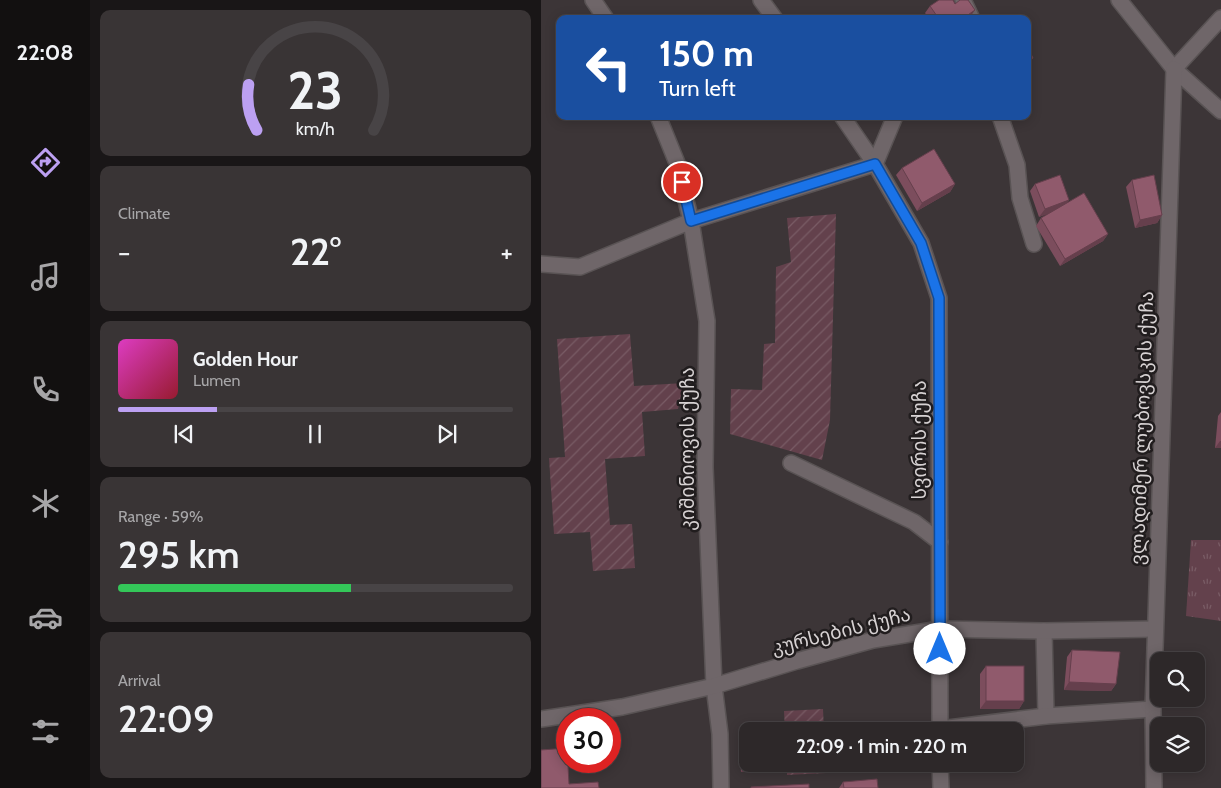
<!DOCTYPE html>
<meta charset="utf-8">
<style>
:root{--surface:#2d2829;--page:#393435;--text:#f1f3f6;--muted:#a7a6a8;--line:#484446;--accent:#bca0f2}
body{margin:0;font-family:Cabin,"Noto Sans Georgian",sans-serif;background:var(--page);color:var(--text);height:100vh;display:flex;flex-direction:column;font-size:19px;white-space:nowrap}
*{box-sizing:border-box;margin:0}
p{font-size:16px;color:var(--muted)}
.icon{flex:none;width:28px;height:28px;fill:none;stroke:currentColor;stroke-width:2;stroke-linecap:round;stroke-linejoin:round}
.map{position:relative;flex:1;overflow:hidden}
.details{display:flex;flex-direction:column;gap:10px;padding:10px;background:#191617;width:451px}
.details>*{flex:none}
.guide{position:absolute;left:15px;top:15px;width:475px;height:105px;border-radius:10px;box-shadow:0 2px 12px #0003,0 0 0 1px var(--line);background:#1a4fa0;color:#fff;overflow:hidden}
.fabs{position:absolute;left:609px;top:652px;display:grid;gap:10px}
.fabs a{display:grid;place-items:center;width:55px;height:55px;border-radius:10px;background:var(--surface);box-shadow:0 2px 12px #0003,0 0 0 1px var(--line);font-size:25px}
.speed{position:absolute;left:15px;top:708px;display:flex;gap:10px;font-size:25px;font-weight:700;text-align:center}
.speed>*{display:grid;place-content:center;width:65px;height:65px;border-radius:50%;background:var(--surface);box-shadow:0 2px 12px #0003,0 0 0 1px var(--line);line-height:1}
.speed .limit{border:8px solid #d22;background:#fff;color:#111}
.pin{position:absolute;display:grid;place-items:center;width:42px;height:42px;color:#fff;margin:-21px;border:2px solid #fff;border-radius:50%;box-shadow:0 1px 5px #0007}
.me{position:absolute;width:55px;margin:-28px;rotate:0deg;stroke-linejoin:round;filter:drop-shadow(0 0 4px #0008)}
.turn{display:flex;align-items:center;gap:18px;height:105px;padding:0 20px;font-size:22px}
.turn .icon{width:65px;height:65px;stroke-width:2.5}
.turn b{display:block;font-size:35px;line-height:42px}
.big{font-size:38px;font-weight:600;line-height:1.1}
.details .card{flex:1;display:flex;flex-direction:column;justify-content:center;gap:8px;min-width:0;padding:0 18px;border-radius:10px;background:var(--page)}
.details .dial{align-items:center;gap:0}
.dial svg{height:130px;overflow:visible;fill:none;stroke:var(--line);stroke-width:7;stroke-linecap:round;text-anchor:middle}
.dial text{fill:var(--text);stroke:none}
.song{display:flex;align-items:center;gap:15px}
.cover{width:60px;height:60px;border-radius:8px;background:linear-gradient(135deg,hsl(310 70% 55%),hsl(350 70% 35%))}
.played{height:5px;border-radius:2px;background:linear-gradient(90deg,var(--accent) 25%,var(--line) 25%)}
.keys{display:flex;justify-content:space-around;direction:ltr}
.heat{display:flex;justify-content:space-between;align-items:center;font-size:28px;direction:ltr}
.charge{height:8px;border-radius:4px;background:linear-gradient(90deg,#34c759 59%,var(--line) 0)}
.trip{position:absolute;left:198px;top:722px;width:285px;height:50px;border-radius:10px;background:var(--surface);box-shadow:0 2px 12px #0003,0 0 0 1px var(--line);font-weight:600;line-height:50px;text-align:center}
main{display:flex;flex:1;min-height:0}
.tabs{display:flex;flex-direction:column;width:90px;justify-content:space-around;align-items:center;background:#121010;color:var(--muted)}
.tabs .icon{width:35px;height:35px}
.tabs .current{color:var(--accent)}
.tabs b{font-size:22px;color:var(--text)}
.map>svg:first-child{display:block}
.grass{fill:url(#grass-tufts)}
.garden{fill:url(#garden-furrows)}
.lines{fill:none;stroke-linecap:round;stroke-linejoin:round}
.minor-casing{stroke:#595354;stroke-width:18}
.minor{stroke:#6f6669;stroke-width:15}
.wall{fill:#7c4d5d}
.shaded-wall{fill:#653f4c}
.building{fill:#905a6c;stroke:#653f4c}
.route-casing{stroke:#114b97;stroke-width:12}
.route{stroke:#1a73e8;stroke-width:9}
.labels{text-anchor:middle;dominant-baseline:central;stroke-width:5;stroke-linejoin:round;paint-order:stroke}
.street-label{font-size:19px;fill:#d7d2d3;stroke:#211d1e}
</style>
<main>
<nav class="tabs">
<b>22:08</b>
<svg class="icon current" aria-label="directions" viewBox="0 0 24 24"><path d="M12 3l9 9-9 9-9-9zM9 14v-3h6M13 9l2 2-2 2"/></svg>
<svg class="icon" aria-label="music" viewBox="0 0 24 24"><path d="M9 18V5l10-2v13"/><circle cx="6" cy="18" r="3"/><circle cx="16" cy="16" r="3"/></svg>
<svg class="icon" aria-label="phone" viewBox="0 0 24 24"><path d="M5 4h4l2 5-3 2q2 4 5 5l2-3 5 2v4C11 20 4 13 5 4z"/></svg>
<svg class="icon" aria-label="climate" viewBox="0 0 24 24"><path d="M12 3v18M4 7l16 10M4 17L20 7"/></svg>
<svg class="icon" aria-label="car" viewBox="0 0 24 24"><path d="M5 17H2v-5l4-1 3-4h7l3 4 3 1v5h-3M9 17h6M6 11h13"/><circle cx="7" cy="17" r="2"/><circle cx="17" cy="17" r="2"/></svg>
<svg class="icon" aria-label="filters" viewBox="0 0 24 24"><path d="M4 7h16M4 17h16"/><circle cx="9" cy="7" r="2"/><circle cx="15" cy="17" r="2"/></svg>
</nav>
<section class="details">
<div class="card dial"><svg viewBox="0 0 100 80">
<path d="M14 69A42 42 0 1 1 86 69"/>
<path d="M14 69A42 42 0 0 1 9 41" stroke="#bca0f2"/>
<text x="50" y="56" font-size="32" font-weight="700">23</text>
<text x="50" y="72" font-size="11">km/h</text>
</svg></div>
<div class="card"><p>Climate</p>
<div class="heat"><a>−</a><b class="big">22°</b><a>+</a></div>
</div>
<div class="card">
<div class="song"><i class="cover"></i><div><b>Golden Hour</b><p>Lumen</p></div></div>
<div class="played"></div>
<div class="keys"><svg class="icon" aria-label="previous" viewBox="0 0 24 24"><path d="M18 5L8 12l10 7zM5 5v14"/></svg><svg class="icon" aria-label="pause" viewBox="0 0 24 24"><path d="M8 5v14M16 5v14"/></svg><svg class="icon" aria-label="next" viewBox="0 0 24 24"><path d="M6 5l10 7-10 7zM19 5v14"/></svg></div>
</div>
<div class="card"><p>Range · 59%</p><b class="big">295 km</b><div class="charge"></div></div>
<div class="card"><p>Arrival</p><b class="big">22:09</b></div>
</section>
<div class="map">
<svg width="680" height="788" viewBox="0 0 680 788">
<defs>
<pattern id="grass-tufts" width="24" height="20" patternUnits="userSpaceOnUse" patternTransform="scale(1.25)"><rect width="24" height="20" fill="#63414c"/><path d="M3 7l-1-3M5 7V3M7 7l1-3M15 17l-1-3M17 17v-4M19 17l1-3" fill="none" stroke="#795c65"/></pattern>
<pattern id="garden-furrows" width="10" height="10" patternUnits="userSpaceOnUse" patternTransform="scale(1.25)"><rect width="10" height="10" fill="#63414c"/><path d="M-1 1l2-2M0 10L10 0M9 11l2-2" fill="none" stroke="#795c65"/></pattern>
</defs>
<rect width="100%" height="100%" fill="#3c3537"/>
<path class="grass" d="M650 540H680V621L645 616Z"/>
<g class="garden">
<path d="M295 214 289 420 281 460 189 434 190 389 221 390 223 344 234 343 235 267 250 262 246 218Z"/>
<path d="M89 334 93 386 143 383 137 409 101 412 104 456 64 459 69 525 91 524 94 568 52 571 49 532 13 534 8 458 24 457 16 339Z"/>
<path d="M282 709 283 731H244L243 711Z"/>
<path d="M246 764H285V773L246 775Z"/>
</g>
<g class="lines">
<defs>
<g id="minor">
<path d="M52 0 65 19"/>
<path d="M220 0 234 19"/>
<path d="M422 0 431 19"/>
<path d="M578 0 633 69 680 111"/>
<path d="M633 69 680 18"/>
<path d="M117 116 136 163 150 221 166 321 164 467 173 686 179 734 180 788"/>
<path d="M301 116 334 164 380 243 398 298 399 731"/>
<path d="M459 116 476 165 479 198 493 244"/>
<path d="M0 264 39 267 150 221 334 164 354 116"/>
<path d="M250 463 373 522 399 542"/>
<path d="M503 631 505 716"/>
<path d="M0 719 81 707 173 686 256 661 332 640 399 629 503 631 614 629"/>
<path d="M399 729 505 716 612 709"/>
<path d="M399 764 400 788"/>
<path d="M613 788 612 709 633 69"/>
</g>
</defs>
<use href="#minor" class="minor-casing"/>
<use href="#minor" class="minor"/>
</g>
<g class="wall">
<path d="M414 4 429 17 427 19H388L384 13 389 6Z"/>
<path d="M361 168 414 184 409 192 376 211 355 175Z"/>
<path d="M591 180 621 215 616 223 594 228 585 187Z"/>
<path d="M494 184 526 204 567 234 562 241 519 266 495 226 500 218 511 212 498 217 489 191Z"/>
<path d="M680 412V448H674L677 416Z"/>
<path d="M531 650 575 684 570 691 523 690 526 657Z"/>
<path d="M445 666 483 701 478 709H439V674Z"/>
<path d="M204 743 228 771 200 772 199 750Z"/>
<path d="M302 782 337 788H298Z"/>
</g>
<g class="shaded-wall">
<path d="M434 10 429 17 427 19H421Z"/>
<path d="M492 58 487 65 486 66V61Z"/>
<path d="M414 184 409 192 376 211 381 203Z"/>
<path d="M528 200 523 208 498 217 504 209Z"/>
<path d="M621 215 616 223 594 228 599 220Z"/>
<path d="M567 234 562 241 519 266 524 259Z"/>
<path d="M679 441H680V448H674Z"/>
<path d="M528 682 575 684 570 691 523 690Z"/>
<path d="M445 701H483L478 709H439Z"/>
<path d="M233 764 228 771 200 772 205 765Z"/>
</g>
<g class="building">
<path d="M398 0H412L414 4 419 0H427L434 10 421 19H398L389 6Z"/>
<path d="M486 46 492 58 486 61Z"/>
<path d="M393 149 414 184 381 203 361 168Z"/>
<path d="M519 175 528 200 504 209 494 184Z"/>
<path d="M613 175 621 215 599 220 591 180Z"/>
<path d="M543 193 567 234 524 259 500 218Z"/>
<path d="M531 650 579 652 575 684 528 682Z"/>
<rect x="445" y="666" width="38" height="35"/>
<path d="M206 742V764H233L205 765 204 743Z"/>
<path d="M26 748 28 784 57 782 58 788H0V750Z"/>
<path d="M336 779 337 788H303L302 782Z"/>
<path d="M268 784V788H210V787Z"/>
</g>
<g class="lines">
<defs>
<path id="route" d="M141 182 150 221 334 164 380 243 398 298 399 649"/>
</defs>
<use href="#route" class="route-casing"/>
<use href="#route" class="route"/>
</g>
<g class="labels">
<g class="street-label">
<text transform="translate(601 428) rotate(-88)">ვლადიმერ ლუბოვსკის ქუჩა</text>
<text transform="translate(378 440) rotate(-90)">სვირის ქუჩა</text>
<text transform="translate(146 449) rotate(-90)">კიშინიოვის ქუჩა</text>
<text transform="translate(300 631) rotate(-14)">კურსების ქუჩა</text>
</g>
</g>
</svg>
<div class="fabs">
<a><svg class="icon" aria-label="search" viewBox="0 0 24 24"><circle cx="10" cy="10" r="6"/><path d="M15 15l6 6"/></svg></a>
<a><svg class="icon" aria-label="layers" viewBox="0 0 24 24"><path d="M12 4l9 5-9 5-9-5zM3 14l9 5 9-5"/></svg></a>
</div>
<div class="speed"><div class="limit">30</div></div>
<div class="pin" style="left:141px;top:182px;background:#d93025"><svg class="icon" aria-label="arrive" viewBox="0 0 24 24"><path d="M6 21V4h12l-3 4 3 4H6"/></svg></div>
<svg class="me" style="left:399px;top:649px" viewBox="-20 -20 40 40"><circle r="19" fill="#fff"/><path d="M0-13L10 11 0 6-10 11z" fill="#1a73e8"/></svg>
<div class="trip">22:09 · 1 min · 220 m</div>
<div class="guide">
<div class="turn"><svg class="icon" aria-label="left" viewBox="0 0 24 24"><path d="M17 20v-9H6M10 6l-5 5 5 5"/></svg><div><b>150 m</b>Turn left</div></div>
</div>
</div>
</main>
